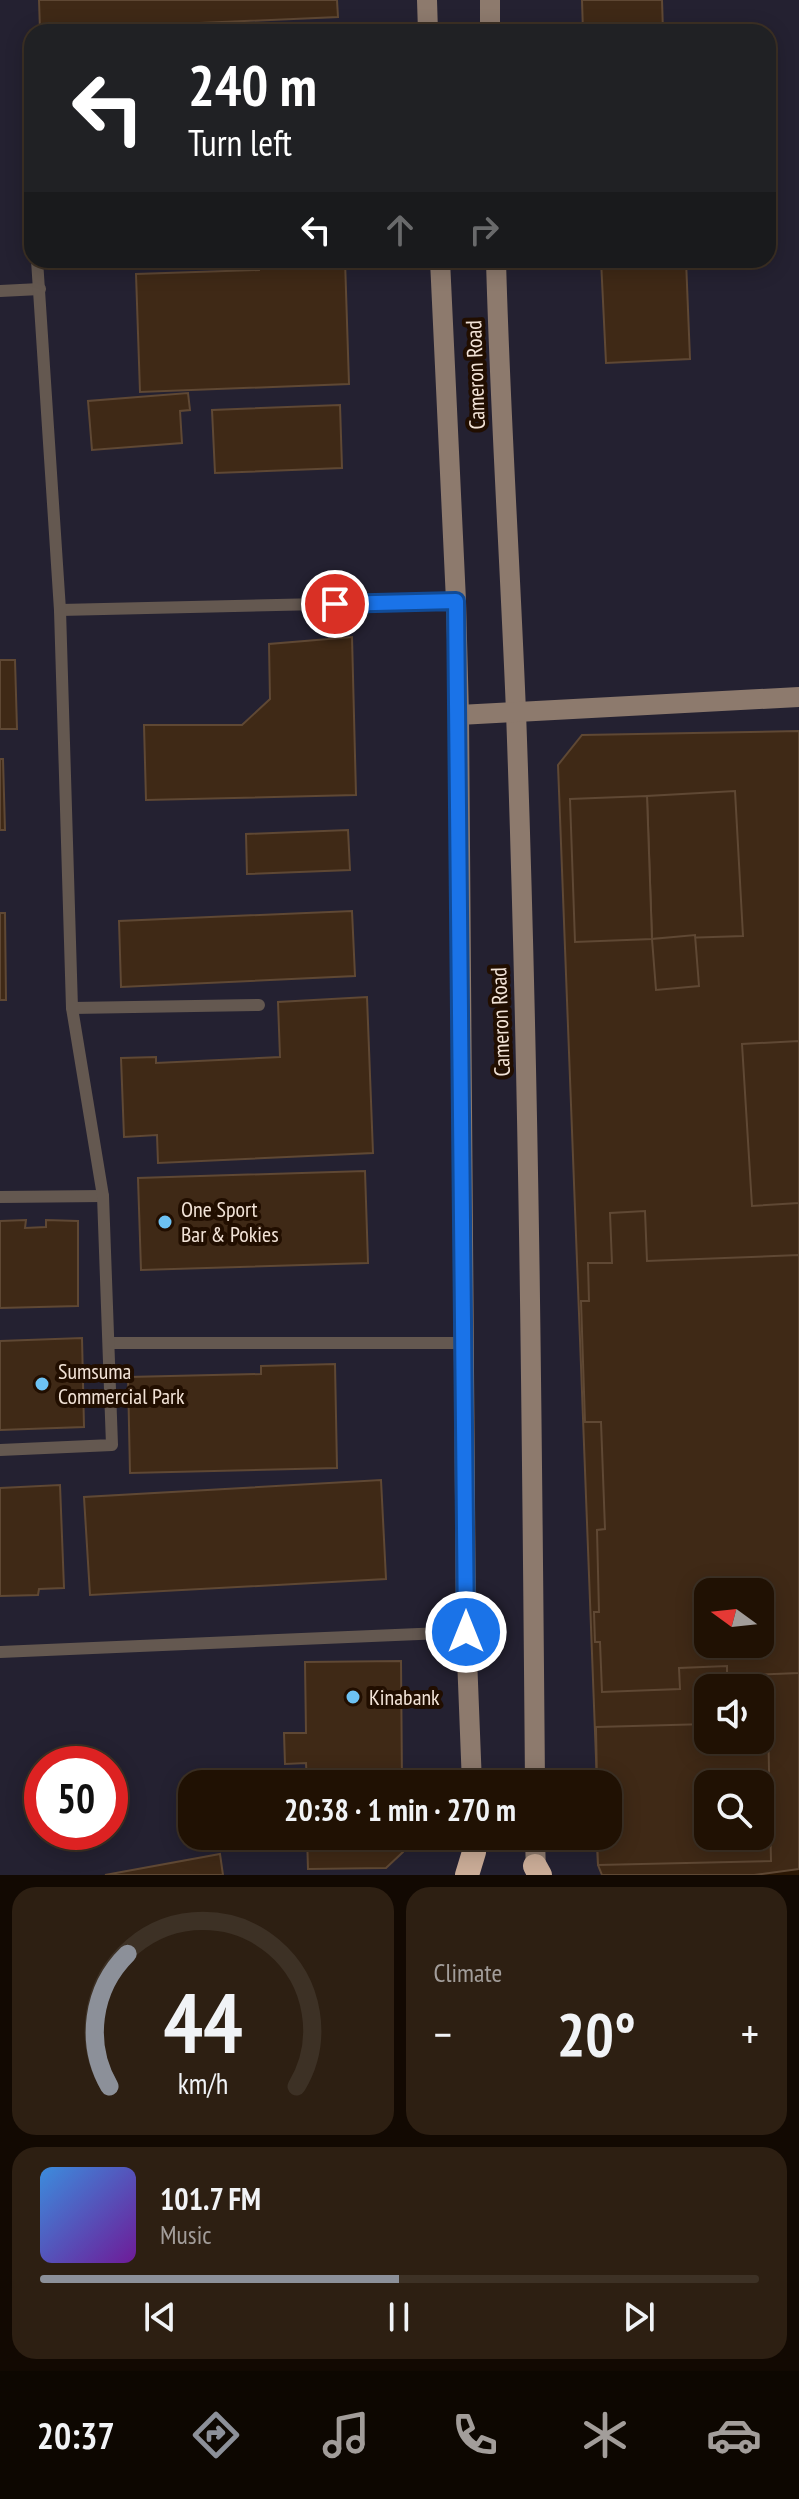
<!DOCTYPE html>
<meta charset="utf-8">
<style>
:root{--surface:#201103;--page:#2d1f12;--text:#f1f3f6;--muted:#a29d9a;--line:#3d3125;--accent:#8c9099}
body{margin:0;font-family:"PT Sans Narrow",sans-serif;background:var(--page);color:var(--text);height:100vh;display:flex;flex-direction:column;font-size:30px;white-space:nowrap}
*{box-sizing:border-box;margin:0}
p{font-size:26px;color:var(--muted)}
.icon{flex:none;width:44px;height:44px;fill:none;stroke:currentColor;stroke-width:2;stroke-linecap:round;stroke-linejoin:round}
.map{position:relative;height:1875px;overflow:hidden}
.sheet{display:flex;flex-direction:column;gap:12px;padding:12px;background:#120902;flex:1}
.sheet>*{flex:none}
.guide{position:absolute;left:24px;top:24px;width:752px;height:244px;border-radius:24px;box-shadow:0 4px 20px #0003,0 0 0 2px var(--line);background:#202124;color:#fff;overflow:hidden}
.needle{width:52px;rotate:285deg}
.buttons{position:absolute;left:694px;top:1578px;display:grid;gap:16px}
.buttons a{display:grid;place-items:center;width:80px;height:80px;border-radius:16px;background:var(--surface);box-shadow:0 4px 20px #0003,0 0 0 2px var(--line);font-size:40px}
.speed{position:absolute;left:24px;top:1746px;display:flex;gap:16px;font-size:40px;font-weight:700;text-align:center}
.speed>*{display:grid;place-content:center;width:104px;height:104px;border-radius:50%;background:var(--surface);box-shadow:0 4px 20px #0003,0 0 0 2px var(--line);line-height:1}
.speed .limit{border:12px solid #d22;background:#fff;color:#111}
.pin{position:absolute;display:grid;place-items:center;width:68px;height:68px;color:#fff;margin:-34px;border:4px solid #fff;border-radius:50%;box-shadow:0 2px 8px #0007}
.me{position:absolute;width:88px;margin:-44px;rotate:0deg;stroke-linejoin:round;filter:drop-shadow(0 0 6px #0008)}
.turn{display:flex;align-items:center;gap:28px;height:168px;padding:0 32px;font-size:36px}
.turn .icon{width:104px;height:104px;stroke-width:2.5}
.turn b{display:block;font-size:56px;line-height:68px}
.lanes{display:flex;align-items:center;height:76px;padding:0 32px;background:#0003;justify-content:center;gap:40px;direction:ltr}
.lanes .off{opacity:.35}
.big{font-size:60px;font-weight:700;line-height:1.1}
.sheet .widget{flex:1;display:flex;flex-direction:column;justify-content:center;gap:12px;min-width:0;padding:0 28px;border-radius:24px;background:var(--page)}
.sheet .dial{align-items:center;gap:0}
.dial svg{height:208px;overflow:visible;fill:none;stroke:var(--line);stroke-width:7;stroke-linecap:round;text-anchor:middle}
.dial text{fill:var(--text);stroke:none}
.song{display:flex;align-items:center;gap:24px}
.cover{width:96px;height:96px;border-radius:12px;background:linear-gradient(135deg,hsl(210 70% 55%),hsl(280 70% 35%))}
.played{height:8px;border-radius:4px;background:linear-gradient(90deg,var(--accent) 50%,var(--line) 50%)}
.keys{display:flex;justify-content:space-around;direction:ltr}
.heat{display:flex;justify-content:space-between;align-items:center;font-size:44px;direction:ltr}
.sheet .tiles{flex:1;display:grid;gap:12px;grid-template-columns:1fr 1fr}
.widget:last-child{grid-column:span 2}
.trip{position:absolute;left:178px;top:1770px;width:444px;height:80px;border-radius:24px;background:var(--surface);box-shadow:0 4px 20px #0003,0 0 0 2px var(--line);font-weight:700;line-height:80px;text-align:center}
.dock{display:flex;height:128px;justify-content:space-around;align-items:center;background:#0d0701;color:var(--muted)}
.dock .icon{width:56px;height:56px}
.dock .selected{color:var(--accent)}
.dock b{font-size:36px;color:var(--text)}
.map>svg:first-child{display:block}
.industrial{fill:#242131;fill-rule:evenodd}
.building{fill:#3f2916;stroke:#5f4834;stroke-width:2;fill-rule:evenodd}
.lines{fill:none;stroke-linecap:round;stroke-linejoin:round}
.lane{stroke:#645850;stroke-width:12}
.secondary{stroke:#8d7a6d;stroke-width:20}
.highway{stroke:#caac97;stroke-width:24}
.route-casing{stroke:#114b97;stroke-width:20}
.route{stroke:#1a73e8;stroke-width:14}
.poi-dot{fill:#6dc2f3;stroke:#210e00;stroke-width:3}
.labels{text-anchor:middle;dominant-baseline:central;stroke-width:8;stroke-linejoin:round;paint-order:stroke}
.street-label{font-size:22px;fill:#f2e3d7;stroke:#210e00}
.poi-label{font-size:22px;fill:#f2e3d7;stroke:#210e00;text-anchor:start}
</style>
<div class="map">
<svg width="799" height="1875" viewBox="0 0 799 1875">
<rect width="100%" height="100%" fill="#2b1704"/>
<path class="industrial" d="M0 0H799V1869L754 1875H0ZM32 32H768V260H32ZM708 1592H760V1644H708ZM708 1688H760V1740H708ZM42 1764H110V1832H42ZM192 1784H608V1836H192ZM708 1784H760V1836H708Z"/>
<g class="building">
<path d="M39 0H337L338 17 40 30Z"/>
<path d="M582 0H662L663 32H583Z"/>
<path d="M259 260H345L349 384 140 392 136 274 259 270Z"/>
<path d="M601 260H686L690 359 606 363Z"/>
<path d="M188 393 190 410 180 411 182 443 92 450 88 401Z"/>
<path d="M340 405 342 468 215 473 212 410Z"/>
<path d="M352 637 356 795 146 800 144 725H242L270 699 269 644Z"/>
<path d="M0 660H15L17 729H0Z"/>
<path d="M799 731V1869L754 1875H602L598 1865 597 1836H608V1784H597L558 765 582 735ZM708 1592H760V1644H708ZM708 1688H760V1740H708ZM708 1784H760V1836H708Z"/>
<path d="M0 759H3L5 830H0Z"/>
<path d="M735 791 743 936 652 939 647 796Z"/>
<path d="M647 796 652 939 575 942 570 799Z"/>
<path d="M348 830 350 870 247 874 246 834Z"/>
<path d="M352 911 355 976 121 987 119 921Z"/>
<path d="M0 913H5L6 1000H0Z"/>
<path d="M695 935 699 986 656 990 652 939Z"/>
<path d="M367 997 373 1153 158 1163 157 1135 124 1137 121 1058 156 1057V1063L280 1057 278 1002Z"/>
<path d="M799 1041V1203L752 1206 742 1044Z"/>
<path d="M365 1171 368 1263 141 1270 138 1178Z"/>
<path d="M645 1211 647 1261 799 1255V1673L727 1676V1666L679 1668 680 1689 602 1692 600 1642H595L594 1612H599L597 1530 605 1529 601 1422H585L581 1301H589L588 1263H612L610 1213ZM708 1592H760V1644H708Z"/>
<path d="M26 1220 25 1228 46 1227V1220L78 1221V1306L0 1308V1221Z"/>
<path d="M82 1338 84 1427 0 1430V1341Z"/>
<path d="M335 1364 337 1468 130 1473 128 1377 261 1374V1366Z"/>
<path d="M381 1480 386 1579 90 1595 84 1497Z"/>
<path d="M60 1485 64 1588 39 1589 38 1595 0 1596V1488Z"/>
<path d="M401 1661 402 1784H307L306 1763 285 1764 284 1733H306L305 1662Z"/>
<path d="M760 1723H768L771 1861 598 1865 597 1836H608V1784H597L596 1727 708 1724V1740H760ZM708 1784H760V1836H708Z"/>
<path d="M307 1836H403V1852L386 1868 308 1869Z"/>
<path d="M220 1854 223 1875H105Z"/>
</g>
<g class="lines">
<g class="lane">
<path d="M32 193V198"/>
<path d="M0 291 40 289"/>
<path d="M60 610 456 601"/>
<path d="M72 1008 259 1005"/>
<path d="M0 1197 103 1196"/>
<path d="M110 1343H465"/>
<path d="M0 1450 112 1445 103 1196 72 1008 60 610 37 260"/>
<path d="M0 1652 466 1632"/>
</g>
<g class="secondary">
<path d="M427 0 428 32"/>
<path d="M490 0V32"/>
<path d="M440 260 456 601 459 715 466 1632 472 1784"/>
<path d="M496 260C500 411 510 561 516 712 529 1069 532 1426 535 1784"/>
<path d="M459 715 799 697"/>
<path d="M535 1836 536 1875"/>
</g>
<g class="highway">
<path d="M535 1866 540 1875"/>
<path d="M467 1875 474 1852"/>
</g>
</g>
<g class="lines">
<defs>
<path id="route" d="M335 604 456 601 466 1632"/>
</defs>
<use href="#route" class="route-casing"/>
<use href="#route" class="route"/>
</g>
<g class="poi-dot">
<circle cx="165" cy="1222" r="8"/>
<circle cx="42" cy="1384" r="8"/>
<circle cx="353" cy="1697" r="8"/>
</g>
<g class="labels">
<g class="street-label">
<text transform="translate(475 375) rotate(-92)">Cameron Road</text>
<text transform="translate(500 1022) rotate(-92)">Cameron Road</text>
</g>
<g class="poi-label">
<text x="181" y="1209">One Sport<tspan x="181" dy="25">Bar &amp; Pokies</tspan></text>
<text x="58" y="1371">Sumsuma<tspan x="58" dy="25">Commercial Park</tspan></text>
<text x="369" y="1697">Kinabank</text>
</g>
</g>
</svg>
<div class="buttons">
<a><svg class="needle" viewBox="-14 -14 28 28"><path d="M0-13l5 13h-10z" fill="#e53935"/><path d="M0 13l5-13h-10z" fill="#a29d9a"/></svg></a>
<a><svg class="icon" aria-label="sound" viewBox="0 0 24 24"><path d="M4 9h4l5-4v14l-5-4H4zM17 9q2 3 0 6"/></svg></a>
<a><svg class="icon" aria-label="search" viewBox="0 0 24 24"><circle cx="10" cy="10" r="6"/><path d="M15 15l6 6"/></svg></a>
</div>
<div class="speed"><div class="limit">50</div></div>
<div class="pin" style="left:335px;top:604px;background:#d93025"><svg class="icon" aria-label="arrive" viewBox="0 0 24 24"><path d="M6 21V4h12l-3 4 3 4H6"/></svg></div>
<svg class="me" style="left:466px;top:1632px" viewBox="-20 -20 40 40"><circle r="17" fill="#1a73e8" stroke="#fff" stroke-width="3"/><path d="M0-11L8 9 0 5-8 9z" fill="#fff"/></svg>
<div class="trip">20:38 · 1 min · 270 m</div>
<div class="guide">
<div class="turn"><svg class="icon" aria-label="left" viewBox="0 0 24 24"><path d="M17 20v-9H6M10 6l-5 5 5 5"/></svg><div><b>240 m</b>Turn left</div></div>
<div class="lanes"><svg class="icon" aria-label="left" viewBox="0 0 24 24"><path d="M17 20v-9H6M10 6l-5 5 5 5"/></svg><svg class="icon off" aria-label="ahead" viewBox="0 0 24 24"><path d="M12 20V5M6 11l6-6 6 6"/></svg><svg class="icon off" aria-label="right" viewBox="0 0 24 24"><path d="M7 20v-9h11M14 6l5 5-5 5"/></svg></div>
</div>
</div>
<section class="sheet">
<div class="tiles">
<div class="widget dial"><svg viewBox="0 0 100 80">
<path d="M14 69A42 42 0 1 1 86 69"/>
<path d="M14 69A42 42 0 0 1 21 18" stroke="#8c9099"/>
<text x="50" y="56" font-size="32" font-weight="700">44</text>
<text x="50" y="72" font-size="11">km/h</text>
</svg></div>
<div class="widget"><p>Climate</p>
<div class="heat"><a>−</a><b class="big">20°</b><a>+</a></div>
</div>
<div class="widget">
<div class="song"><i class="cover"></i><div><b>101.7 FM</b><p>Music</p></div></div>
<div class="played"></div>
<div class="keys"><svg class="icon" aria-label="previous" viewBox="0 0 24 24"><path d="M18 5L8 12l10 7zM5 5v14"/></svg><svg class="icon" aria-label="pause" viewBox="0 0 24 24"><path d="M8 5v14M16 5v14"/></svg><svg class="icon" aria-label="next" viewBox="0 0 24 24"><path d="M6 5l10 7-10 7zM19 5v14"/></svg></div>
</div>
</div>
</section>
<nav class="dock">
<b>20:37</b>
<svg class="icon selected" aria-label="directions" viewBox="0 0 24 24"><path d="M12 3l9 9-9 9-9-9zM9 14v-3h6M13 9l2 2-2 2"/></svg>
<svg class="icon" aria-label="music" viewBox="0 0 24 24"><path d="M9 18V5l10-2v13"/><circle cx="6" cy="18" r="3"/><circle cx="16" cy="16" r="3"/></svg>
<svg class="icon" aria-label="phone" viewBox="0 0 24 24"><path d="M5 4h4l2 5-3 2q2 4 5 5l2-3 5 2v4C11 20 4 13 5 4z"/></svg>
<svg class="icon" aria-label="climate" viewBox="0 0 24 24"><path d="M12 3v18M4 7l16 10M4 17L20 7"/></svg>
<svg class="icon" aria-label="car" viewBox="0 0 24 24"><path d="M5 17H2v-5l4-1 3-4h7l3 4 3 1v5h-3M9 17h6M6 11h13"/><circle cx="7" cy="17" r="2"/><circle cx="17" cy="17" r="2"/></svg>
</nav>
